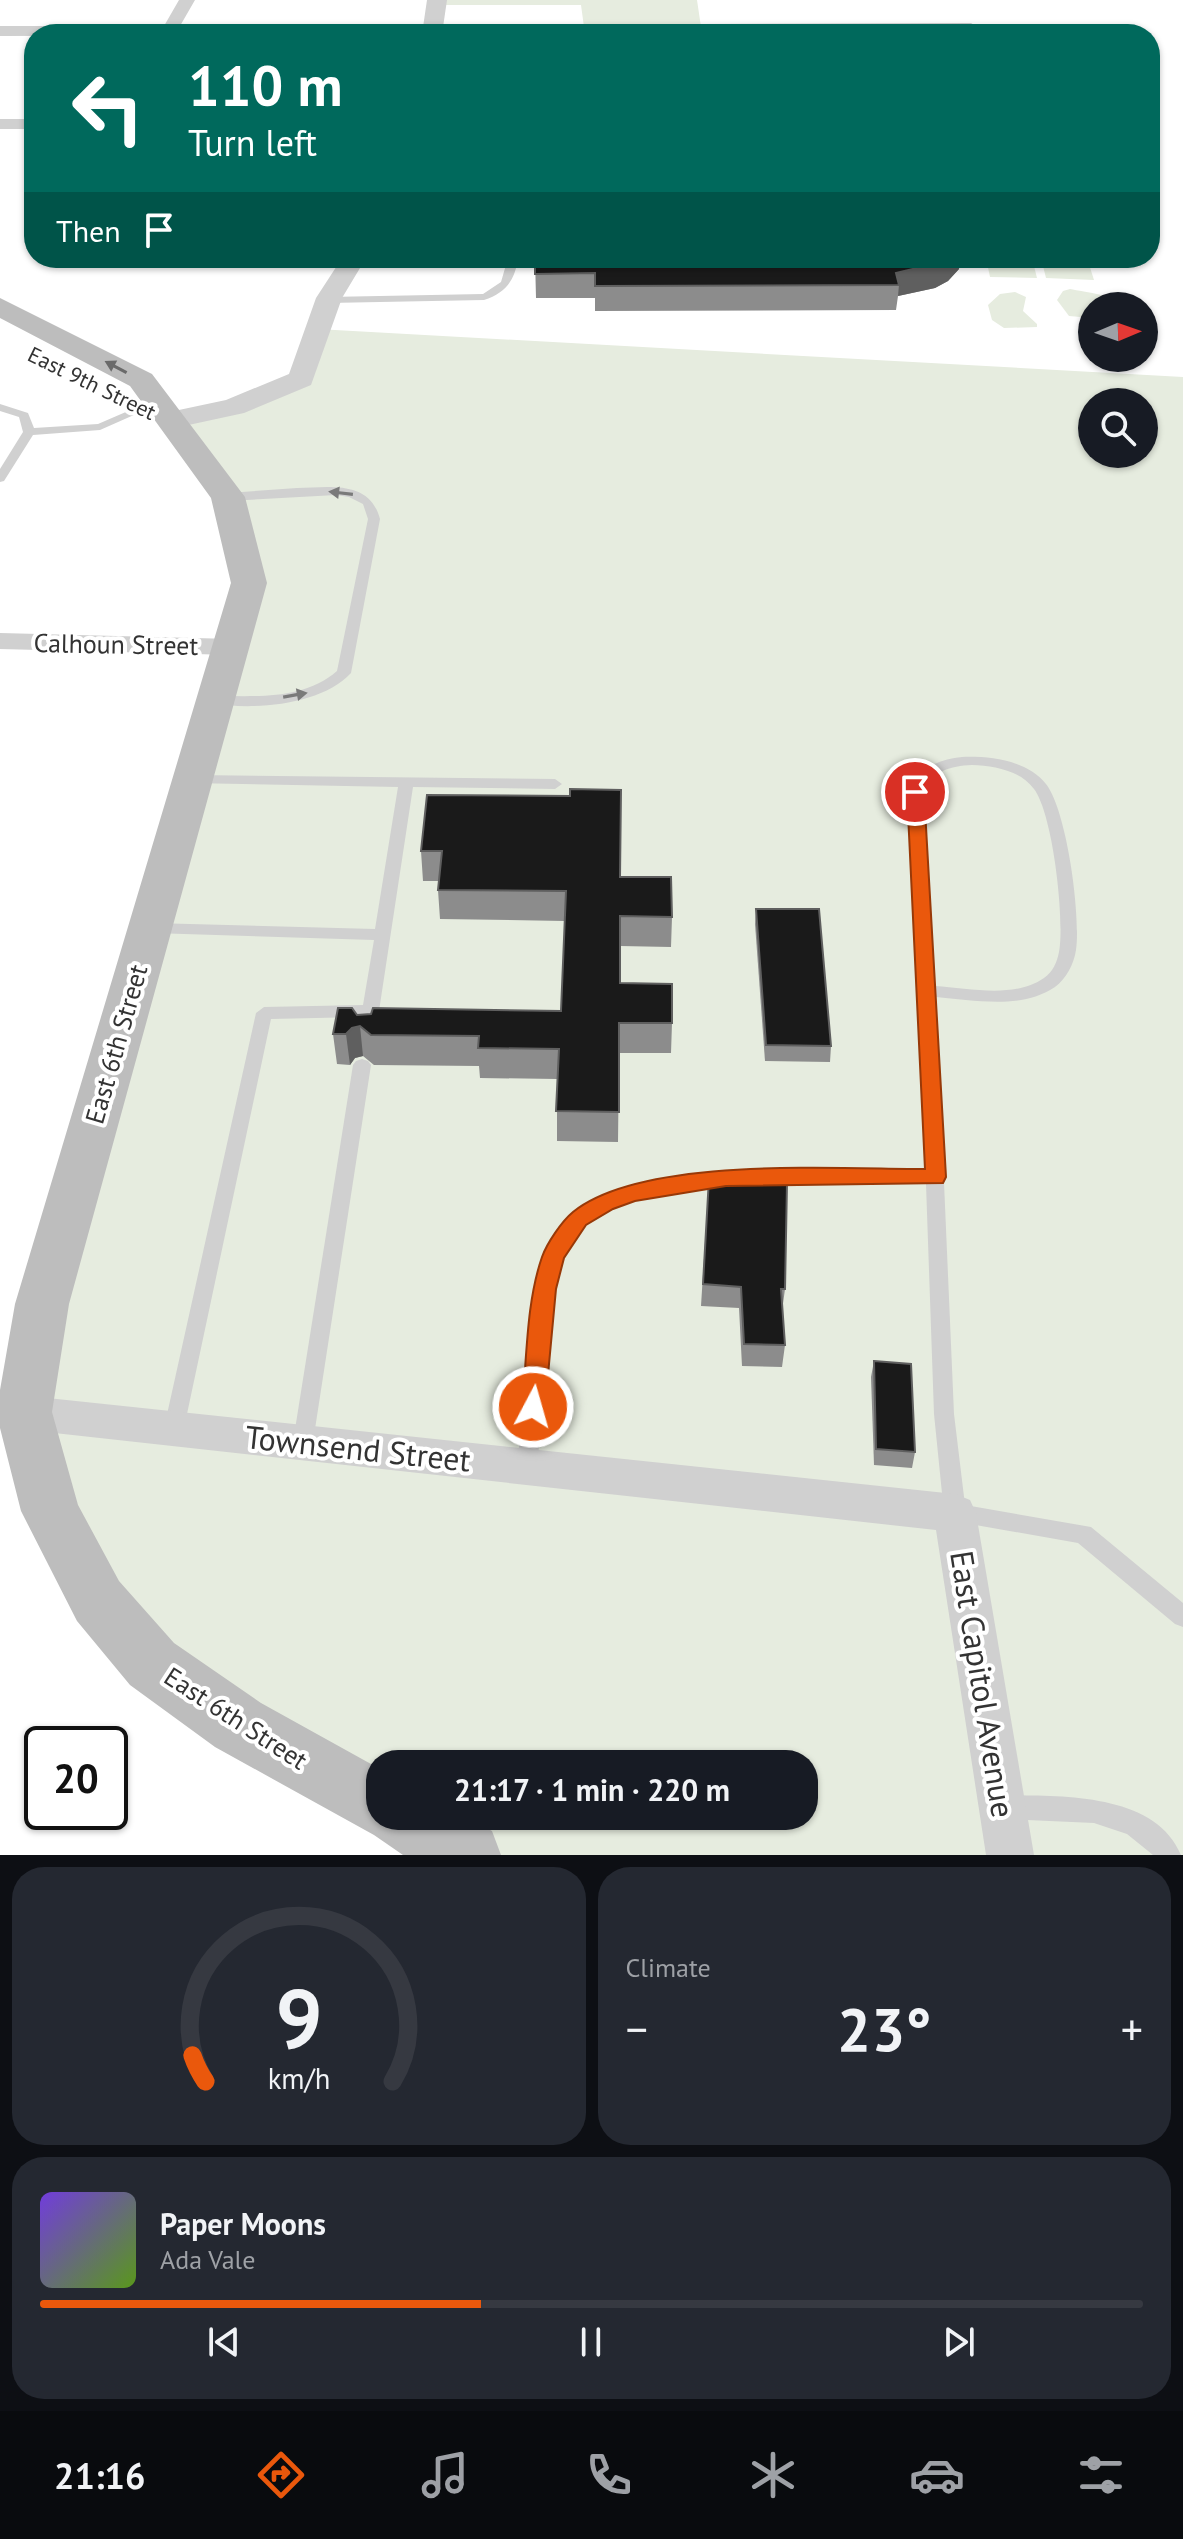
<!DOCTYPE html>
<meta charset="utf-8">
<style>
:root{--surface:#171b24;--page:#242831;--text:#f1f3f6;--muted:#9ea1a6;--line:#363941;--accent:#ea580c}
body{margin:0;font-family:"PT Sans",sans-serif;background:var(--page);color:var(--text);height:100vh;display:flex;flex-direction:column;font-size:30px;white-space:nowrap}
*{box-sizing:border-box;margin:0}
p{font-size:26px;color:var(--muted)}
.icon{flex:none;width:44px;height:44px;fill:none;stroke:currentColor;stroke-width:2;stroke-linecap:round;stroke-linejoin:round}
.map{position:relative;height:1855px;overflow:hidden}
.panel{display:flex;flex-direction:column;gap:12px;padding:12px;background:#0d0f14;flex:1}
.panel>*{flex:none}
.guide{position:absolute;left:24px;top:24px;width:1136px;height:244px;border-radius:32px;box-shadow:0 2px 6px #0004;background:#00695c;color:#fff;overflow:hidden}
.needle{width:52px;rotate:88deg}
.controls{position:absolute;left:1078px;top:292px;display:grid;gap:16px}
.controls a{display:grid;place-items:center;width:80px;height:80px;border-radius:50%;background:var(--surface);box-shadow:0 2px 6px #0004;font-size:40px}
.speed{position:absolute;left:24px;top:1726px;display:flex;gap:16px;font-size:40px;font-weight:700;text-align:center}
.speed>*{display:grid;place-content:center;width:104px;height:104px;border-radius:50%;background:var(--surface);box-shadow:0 2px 6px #0004;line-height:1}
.speed .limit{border:4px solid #111;border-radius:12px;background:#fff;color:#111}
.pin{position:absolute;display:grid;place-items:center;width:68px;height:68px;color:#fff;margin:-34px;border:4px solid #fff;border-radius:50%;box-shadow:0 2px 8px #0007}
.me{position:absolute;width:88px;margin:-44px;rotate:6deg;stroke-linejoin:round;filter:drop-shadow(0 0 6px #0008)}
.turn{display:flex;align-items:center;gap:28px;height:168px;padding:0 32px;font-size:36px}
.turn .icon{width:104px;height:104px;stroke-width:2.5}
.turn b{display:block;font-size:56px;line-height:68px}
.then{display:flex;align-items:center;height:76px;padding:0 32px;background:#0003;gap:16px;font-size:30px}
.big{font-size:60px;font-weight:800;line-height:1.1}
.panel .widget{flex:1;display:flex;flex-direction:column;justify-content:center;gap:12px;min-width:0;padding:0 28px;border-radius:32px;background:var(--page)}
.panel .dial{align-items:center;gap:0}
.dial svg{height:208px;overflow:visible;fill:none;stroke:var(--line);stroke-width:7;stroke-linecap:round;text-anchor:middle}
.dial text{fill:var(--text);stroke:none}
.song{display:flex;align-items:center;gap:24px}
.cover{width:96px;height:96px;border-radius:12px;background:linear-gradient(135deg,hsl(260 70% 55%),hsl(90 70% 35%))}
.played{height:8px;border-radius:4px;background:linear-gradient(90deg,var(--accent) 40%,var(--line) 40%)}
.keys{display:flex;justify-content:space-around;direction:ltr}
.heat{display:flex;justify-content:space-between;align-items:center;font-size:44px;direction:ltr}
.panel .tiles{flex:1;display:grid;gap:12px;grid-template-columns:1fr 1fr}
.widget:last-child{grid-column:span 2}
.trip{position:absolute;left:366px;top:1750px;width:452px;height:80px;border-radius:32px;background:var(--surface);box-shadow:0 2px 6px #0004;font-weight:800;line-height:80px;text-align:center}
.tab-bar{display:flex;height:128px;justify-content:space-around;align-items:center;background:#090b0e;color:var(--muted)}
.tab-bar .icon{width:56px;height:56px}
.tab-bar .current{color:var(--accent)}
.tab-bar b{font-size:36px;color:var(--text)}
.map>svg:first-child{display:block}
.green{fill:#e6ecdf;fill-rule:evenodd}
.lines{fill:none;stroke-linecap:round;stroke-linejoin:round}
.service{fill:#d0d0d0;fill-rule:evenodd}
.minor{fill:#d0d0d0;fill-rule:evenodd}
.tertiary{fill:#d0d0d0;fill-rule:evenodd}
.secondary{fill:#bdbdbd;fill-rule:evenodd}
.wall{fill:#8c8c8c}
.shaded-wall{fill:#5f5f5f}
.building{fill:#1a1a1a;stroke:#5f5f5f;stroke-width:2}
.oneway{fill:#6a6a6a}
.oneway2{fill:#7a7a7a}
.route{fill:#ea580c;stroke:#983908;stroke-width:2}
.labels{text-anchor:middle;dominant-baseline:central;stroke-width:8;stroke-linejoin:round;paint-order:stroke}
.far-street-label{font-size:22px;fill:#333;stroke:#fff}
.street-label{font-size:26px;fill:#333;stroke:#fff}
.near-street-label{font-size:32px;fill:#333;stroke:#fff}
</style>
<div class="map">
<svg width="1183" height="1855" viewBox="0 0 1183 1855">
<rect width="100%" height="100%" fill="#fff"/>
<g class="green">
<path d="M437 0H697L701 27H584L581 5H436Z"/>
<path d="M986 258H1032L1037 278 990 277Z"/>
<path d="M1041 258H1087L1094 280 1046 278Z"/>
<path d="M1070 289C1084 292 1120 296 1128 306H1092V318L1069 316 1057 300 1063 291Z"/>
<path d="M1015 292 1026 297 1023 311 1037 324V327L1004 328 992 320 988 305 1000 294Z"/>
<path d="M317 329 1183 377V1855H475L409 1816H804V1764H380V1799L152 1664 24 1412 240 547 170 420 301 379ZM1092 402H1144V454H1092Z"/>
</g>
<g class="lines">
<g class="service">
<path d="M508 258H518C515 280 506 293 484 300L328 303 323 300 328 297 483 294 501 282Z"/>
<path d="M0 404 28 413 34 428 98 424 142 405 152 407 100 430 33 435 4 481 0 482V469L23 432 19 417 0 411Z"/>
<path d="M297 488C330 487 370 480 380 519L351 673C322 705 252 711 212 703L210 700 217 696C259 696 303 700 337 671L368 519 363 504 349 497 336 495 228 501 222 497 228 493Z"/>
<path d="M962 757C990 756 1027 760 1046 784 1067 811 1081 916 1076 950 1074 964 1066 979 1055 987 1021 1010 974 1000 936 997L954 1414 965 1505 1091 1527 1183 1603V1627L1175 1624 1078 1543 947 1520 944 1513 934 1414 926 1184 726 1185 635 1200 612 1208 586 1224 562 1258 555 1289 537 1466 534 1472 527 1475 520 1472 517 1466 535 1289 544 1256 572 1214 598 1198 634 1186 726 1171 926 1170 908 792C920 768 936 760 962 757ZM972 765C994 766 1020 770 1034 789 1053 814 1065 921 1059 952 1057 962 1053 972 1044 978 1014 999 969 988 935 986L922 792C933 771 950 766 972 765Z"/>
<path d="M193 775 555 779 562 784 555 789 413 787 379 1011 375 1025H363L361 1017 271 1019 184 1428 181 1434 174 1437 167 1434 164 1428 256 1013 264 1007 363 1005 374 940 152 933 144 928 152 923 375 929 398 787 188 783 186 780 188 777Z"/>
<path d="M362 1059 368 1061 371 1065 313 1442 310 1448 303 1451 296 1448 293 1442 353 1065 356 1061Z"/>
<path d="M1004 1795C1060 1796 1155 1792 1181 1855H1153L1127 1834 1094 1823 1004 1819 996 1815 992 1807 996 1799Z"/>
</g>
<g class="minor">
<path d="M179 0H195L180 26 971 23 979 28 971 33 0 36V26H164Z"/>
<rect x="0" y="119" width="34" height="10"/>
<path d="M0 633 233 639 243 641 246 647 243 653 233 655 0 649Z"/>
<path d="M0 1393 955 1494 970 1500 976 1513 1034 1855H986L936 1530 0 1427Z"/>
</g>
<g class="tertiary">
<path d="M427 0H447L442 34H422Z"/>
<path d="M342 258H366L342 298 311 385 244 413 170 429 160 426 156 420 160 414 226 400 289 374 316 298Z"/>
</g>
<path class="secondary" d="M0 298 152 374 245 497 267 583 69 1304 52 1412 78 1505 119 1581 174 1643 261 1703 380 1769V1816H464L492 1831 501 1855H403L374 1835 215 1747 130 1685 77 1621 21 1511 0 1428V1390L15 1304 231 583 211 498 130 386 0 318Z"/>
</g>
<g class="wall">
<path d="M535 258H960L959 269 948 281 935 288 898 296 896 310 595 311V298H536Z"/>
<path d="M427 795 620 877 672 917 671 947 620 946V983L672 1023 671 1053H619L618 1142 557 1141V1079L480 1078 479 1066 374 1065 363 1056 355 1058 350 1065 337 1064 333 1034 357 1015 561 1011 565 921 440 919 438 890 439 881H423L421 851Z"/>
<path d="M756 909 831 1046 830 1062 765 1061 755 924Z"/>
<path d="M709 1178 785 1289 782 1311 785 1345 782 1367 742 1366 739 1308 701 1306Z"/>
<path d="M874 1361 915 1452 912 1468 874 1465 871 1377Z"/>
</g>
<g class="shaded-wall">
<path d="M948 258H960L959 269 948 281 935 288 898 296 899 285 896 273Z"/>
<path d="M360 1026 363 1056 355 1058 350 1065 346 1034 352 1028Z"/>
</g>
<g class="building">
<path d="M535 258H948L938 263 896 273 899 285 595 286V273L535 274Z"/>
<path d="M570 789 621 790 620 877H671L672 917 620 916V983L672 984V1023H619V1112L556 1111 559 1049 478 1048 479 1036 371 1035 360 1026 352 1028 346 1034H333L338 1008H352L357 1015 371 1014 373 1008 561 1011 566 891 438 890 442 851H421L427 795 570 796Z"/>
<path d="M756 909H819L831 1046 766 1045Z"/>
<path d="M709 1178 787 1183 785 1289H781L785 1345 744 1344 741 1287 703 1284Z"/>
<path d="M874 1361 911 1364 915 1452 876 1449Z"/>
</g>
<defs><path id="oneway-solid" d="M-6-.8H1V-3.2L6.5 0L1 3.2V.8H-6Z" transform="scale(2)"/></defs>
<use class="oneway" href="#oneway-solid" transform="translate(116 367) rotate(-152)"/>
<g class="oneway2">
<use href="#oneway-solid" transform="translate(341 493) rotate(-173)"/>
<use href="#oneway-solid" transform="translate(295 695) rotate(-10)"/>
</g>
<path class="route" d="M915 787 924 792 946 1177 943 1183 726 1186 635 1201 613 1209 586 1225 564 1258 556 1289 545 1407 542 1414 533 1417 525 1414 522 1407C527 1359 526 1303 542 1257 547 1243 562 1221 573 1212 643 1156 836 1169 925 1169L907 792Z"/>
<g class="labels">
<g class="far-street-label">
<text transform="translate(92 383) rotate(26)">East 9th Street</text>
</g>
<g class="street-label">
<text transform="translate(116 644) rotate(1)">Calhoun Street</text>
<text transform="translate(116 1044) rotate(-74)">East 6th Street</text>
<text transform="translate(236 1718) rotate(33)">East 6th Street</text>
</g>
<g class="near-street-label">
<text transform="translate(358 1448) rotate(6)">Townsend Street</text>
<text transform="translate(983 1684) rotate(81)">East Capitol Avenue</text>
</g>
</g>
</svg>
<div class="controls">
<a><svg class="needle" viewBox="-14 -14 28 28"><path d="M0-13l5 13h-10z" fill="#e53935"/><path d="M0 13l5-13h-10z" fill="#9ea1a6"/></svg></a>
<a><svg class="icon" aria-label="search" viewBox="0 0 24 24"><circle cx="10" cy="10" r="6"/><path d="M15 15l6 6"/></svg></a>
</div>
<div class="speed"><div class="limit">20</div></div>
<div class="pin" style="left:915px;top:792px;background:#d93025"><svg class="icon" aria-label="arrive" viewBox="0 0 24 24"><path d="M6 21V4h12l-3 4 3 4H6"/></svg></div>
<svg class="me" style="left:533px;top:1407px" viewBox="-20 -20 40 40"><circle r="17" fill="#ea580c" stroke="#fff" stroke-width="3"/><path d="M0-11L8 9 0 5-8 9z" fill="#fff"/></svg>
<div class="trip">21:17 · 1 min · 220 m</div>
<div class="guide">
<div class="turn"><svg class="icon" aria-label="left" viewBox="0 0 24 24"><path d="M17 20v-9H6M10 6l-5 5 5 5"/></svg><div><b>110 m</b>Turn left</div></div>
<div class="then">Then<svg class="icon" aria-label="arrive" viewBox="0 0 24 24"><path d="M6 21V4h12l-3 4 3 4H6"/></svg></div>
</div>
</div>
<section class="panel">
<div class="tiles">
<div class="widget dial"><svg viewBox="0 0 100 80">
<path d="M14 69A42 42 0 1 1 86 69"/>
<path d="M14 69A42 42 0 0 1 9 59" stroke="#ea580c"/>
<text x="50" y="56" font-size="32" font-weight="700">9</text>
<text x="50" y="72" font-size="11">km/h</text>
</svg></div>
<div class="widget"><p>Climate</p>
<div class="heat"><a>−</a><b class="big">23°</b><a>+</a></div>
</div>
<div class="widget">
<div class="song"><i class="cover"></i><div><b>Paper Moons</b><p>Ada Vale</p></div></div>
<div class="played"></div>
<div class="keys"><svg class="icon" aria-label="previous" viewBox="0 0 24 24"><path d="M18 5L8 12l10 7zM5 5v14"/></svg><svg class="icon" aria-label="pause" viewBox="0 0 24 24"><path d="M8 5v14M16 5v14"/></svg><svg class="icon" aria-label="next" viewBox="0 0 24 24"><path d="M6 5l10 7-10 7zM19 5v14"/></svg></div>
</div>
</div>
</section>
<nav class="tab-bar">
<b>21:16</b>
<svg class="icon current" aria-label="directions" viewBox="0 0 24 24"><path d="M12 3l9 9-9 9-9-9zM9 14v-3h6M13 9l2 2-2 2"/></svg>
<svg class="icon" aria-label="music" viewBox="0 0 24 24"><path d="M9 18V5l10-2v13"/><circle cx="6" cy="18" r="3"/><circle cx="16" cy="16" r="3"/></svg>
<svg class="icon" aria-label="phone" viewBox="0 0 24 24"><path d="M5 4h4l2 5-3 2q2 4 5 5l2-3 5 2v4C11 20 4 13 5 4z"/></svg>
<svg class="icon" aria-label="climate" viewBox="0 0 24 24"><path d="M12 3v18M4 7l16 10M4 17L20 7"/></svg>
<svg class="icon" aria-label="car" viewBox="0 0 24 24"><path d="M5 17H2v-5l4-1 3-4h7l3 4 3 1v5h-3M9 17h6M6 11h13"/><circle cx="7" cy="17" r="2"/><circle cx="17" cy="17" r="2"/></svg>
<svg class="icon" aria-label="filters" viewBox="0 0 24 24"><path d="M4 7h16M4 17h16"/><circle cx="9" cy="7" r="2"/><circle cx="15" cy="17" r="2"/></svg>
</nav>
